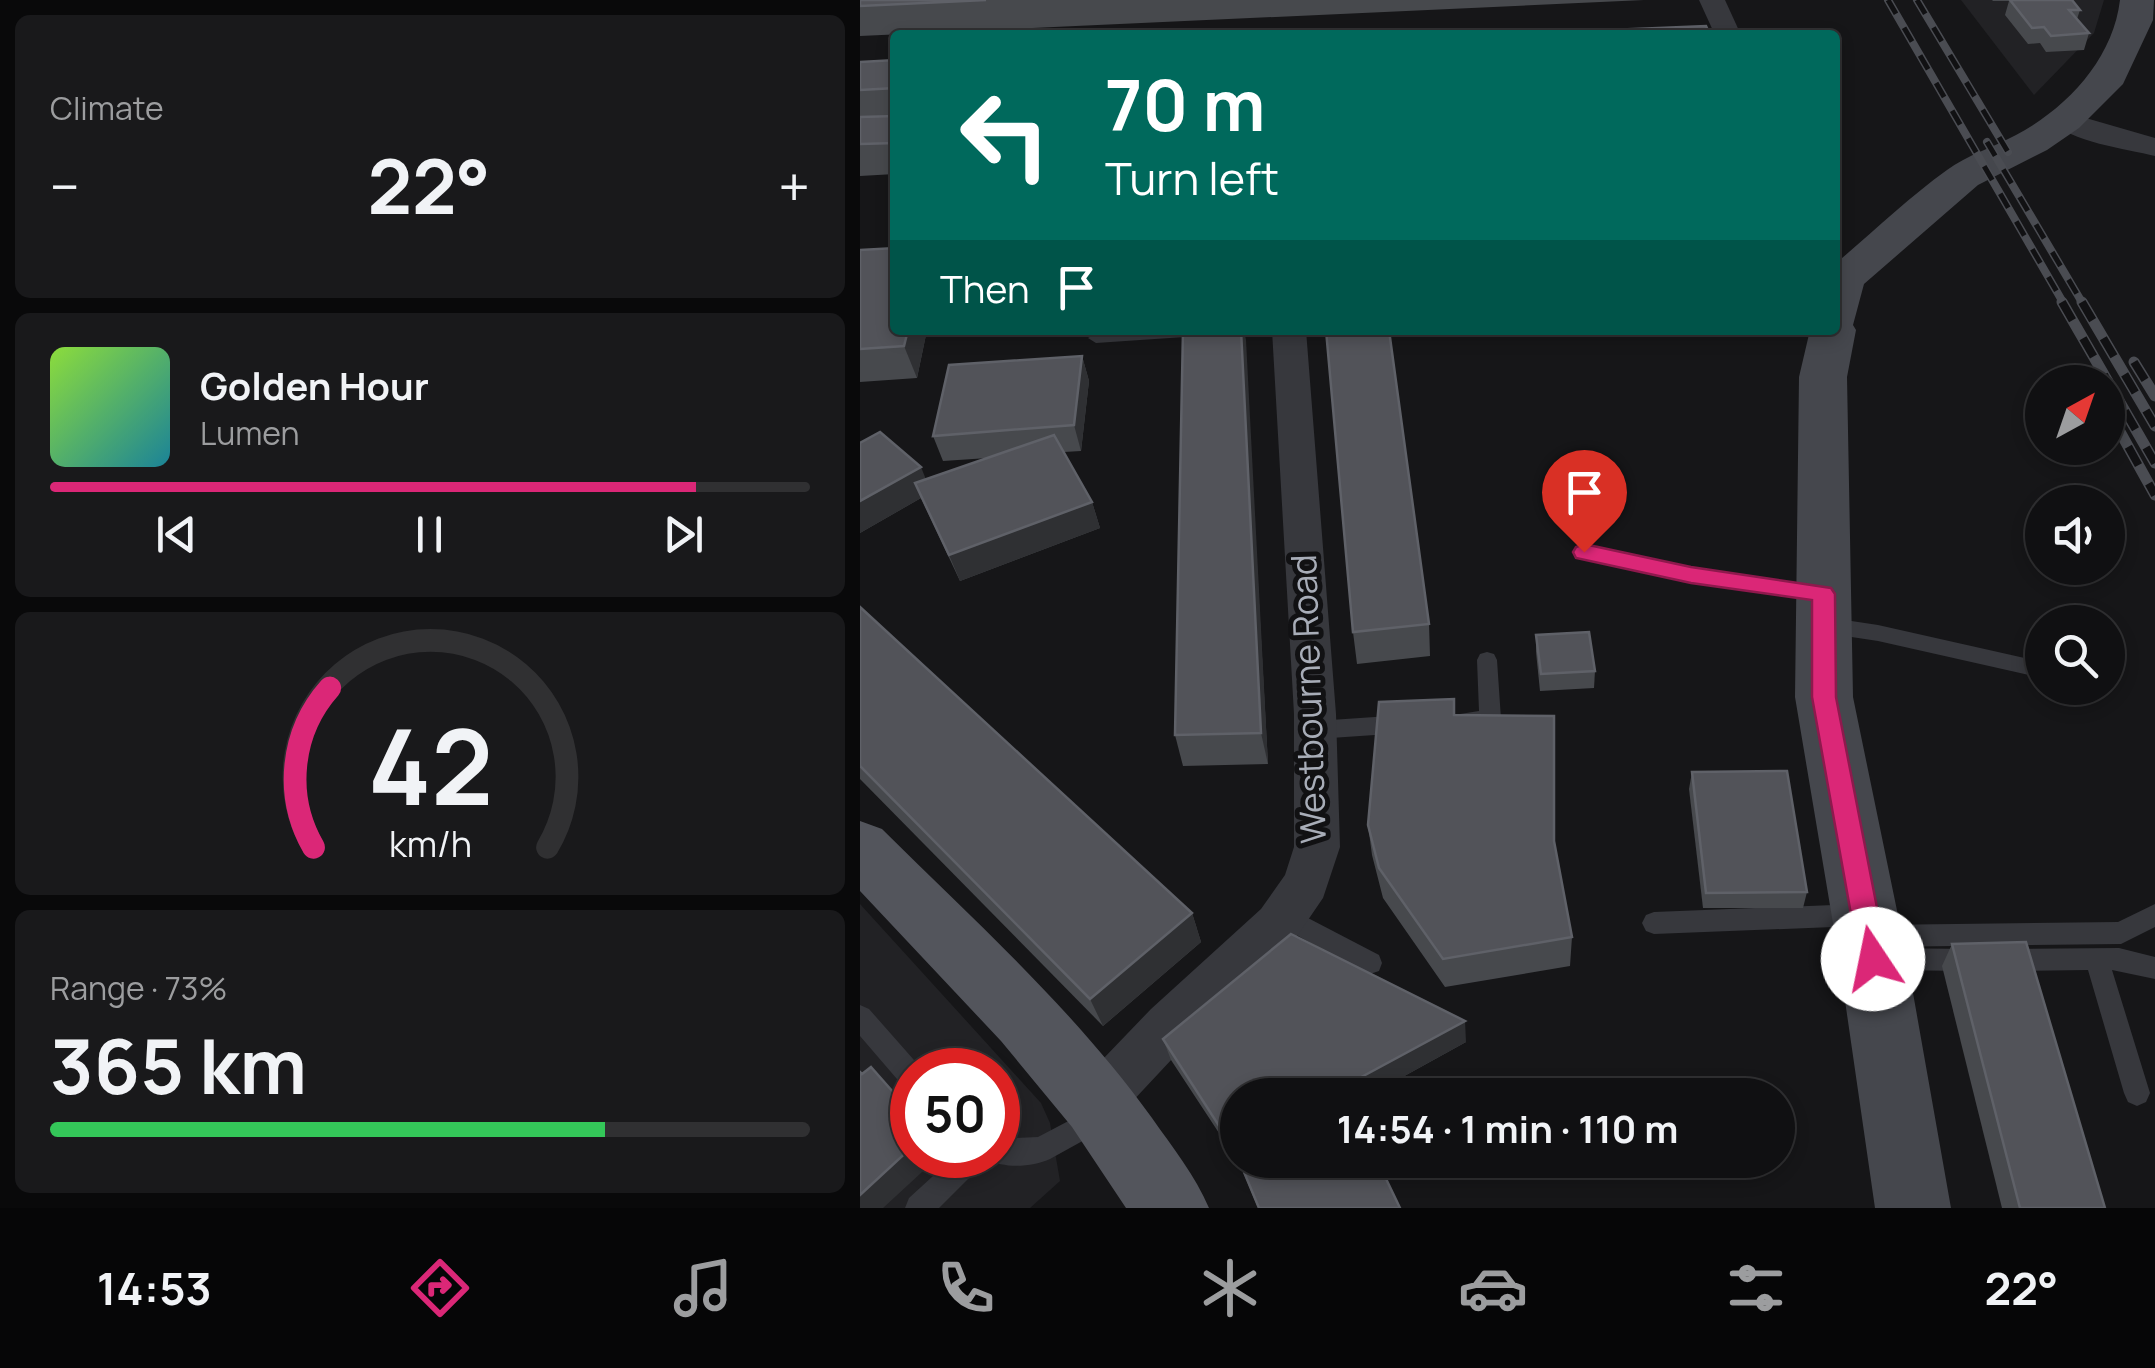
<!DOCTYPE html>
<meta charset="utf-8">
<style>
:root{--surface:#101012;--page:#19191b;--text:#f1f3f6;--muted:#9c9d9f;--line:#303032;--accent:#db2777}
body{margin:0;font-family:Manrope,sans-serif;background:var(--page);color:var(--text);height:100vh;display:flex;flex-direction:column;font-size:38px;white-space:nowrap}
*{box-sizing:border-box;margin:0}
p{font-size:32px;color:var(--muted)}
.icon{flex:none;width:55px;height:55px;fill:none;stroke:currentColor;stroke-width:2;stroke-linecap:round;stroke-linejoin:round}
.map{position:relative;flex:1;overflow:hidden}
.panel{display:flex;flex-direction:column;gap:15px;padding:15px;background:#09090a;width:860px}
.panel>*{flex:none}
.top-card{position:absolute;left:30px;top:30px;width:950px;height:305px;border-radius:10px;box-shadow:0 5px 15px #0003,0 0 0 2px var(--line);background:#00695c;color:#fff;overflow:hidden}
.needle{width:65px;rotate:40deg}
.buttons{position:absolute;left:1165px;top:365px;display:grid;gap:20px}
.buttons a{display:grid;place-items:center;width:100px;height:100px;border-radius:50%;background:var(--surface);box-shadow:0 5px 15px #0003,0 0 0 2px var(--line);font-size:50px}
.speed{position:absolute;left:30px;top:1048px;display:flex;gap:20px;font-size:50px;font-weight:700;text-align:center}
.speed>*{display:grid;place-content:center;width:130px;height:130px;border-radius:50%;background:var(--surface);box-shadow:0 5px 15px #0003,0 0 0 2px var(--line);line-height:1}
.speed .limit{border:15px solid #d22;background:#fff;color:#111}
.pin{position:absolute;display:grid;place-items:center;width:85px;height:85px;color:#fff;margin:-102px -42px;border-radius:50% 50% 50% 0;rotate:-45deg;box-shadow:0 0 10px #0007}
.pin .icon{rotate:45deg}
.me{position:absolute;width:110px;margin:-55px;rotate:349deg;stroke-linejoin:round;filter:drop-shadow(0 0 8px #0008)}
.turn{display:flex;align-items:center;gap:35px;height:210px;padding:0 50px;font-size:45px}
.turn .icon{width:130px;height:130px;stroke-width:2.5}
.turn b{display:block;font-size:70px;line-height:85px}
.then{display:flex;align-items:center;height:95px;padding:0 50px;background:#0003;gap:20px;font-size:38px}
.big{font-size:75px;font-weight:700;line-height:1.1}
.panel .tile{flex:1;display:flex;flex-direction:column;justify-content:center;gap:15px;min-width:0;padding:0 35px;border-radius:15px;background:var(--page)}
.panel .dial{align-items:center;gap:0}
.dial svg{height:260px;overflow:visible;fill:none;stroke:var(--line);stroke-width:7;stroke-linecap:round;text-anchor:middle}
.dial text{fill:var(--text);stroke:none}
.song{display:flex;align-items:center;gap:30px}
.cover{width:120px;height:120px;border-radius:15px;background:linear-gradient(135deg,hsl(90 70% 55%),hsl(190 70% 35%))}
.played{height:10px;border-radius:5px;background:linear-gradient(90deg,var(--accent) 85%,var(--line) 85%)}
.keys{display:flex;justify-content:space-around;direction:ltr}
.heat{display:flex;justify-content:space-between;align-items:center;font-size:55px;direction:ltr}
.charge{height:15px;border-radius:8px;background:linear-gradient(90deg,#34c759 73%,var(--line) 0)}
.trip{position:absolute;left:360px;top:1078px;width:575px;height:100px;border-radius:50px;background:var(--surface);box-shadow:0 5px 15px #0003,0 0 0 2px var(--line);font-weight:700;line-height:100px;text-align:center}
.dock{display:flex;height:160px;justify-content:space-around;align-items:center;background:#060607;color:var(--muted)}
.dock .icon{width:70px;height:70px}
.dock .current{color:var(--accent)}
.dock b{font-size:45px;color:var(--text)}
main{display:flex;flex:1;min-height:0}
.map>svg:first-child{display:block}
.built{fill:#222225;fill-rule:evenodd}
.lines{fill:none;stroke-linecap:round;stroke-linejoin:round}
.service{fill:#37383d;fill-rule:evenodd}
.minor{fill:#37383d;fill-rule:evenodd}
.secondary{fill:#45474d;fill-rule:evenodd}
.primary{fill:#53555c;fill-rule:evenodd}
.rail-far1-casing{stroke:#4a4c52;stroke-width:8}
.rail-casing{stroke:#4a4c52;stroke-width:11}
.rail-far1{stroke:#111113;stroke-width:5;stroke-dasharray:16;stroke-linecap:butt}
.rail{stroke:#111113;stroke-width:8;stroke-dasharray:21;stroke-linecap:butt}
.wall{fill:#47494d}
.shaded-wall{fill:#2f3033}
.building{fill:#525359;stroke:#5f6168;stroke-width:2.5}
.route{fill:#db2777;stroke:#8e194d;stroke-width:2.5}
.labels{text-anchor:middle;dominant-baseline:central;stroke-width:10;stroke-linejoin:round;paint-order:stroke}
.street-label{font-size:35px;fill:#a8adb8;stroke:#111113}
</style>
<main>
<section class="panel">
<div class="tile"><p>Climate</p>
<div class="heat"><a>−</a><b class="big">22°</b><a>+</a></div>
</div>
<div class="tile">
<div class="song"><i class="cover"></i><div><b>Golden Hour</b><p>Lumen</p></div></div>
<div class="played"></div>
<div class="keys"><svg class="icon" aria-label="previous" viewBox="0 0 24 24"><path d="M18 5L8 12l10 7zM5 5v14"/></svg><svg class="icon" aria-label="pause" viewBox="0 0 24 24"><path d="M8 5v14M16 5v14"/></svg><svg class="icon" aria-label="next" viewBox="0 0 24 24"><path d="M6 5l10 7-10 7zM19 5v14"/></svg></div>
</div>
<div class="tile dial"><svg viewBox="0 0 100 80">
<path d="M14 69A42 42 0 1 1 86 69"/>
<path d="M14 69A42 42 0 0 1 19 20" stroke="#db2777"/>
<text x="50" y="56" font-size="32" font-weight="700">42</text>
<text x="50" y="72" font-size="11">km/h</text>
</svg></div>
<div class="tile"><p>Range · 73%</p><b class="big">365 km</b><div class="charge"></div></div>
</section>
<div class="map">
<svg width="1295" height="1208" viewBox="0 0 1295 1208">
<rect width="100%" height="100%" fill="#161618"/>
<g class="built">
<path d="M1101 0H1244L1234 33 1174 95Z"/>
<path d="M0 904 181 1103 190 1123 200 1181 170 1208H0ZM52 1070H138V1155H52Z"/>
</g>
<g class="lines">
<g class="service">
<path d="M278 330H362L354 335 236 343 228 338 236 333Z"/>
<path d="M724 545 831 568 963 587 973 594 963 601 831 582 717 557 714 552Z"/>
<path d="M965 617 1018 625 1169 659 1176 661 1179 667 1176 673 1169 675 1018 641 965 633 958 630 955 625 958 620Z"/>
<path d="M627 652 634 654 637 660 641 719 638 725C626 729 612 730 600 726L597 720 600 714 619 711 617 660 620 654Z"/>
<path d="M544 715 552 718 555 724 552 730 544 733 456 739 448 736 445 730 448 724 456 721Z"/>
<path d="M998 904 1006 908 1010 915 1006 922 998 926 794 934 786 931 782 923 786 915 794 912Z"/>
<path d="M1295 904V927L1261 944 1016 947 1007 944 1004 936 1007 928 1016 925 1258 922Z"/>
<path d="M423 905 519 955 522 963 519 971 510 974 501 971 415 923 411 916 415 909Z"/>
<path d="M1020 948 1111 949 1120 952 1123 960 1120 968 1111 971 1020 970 1011 967 1008 959 1011 951Z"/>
<path d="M1259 948 1295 957V979L1252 970 1290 1093 1286 1102 1277 1106 1268 1102 1264 1093 1228 970 1145 971 1136 968 1133 960 1136 952 1145 949Z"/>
<path d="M0 1005 9 1009 61 1068 52 1070V1089L43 1086 0 1036Z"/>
<path d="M237 1106 246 1110 250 1119 246 1128 190 1159C173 1167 143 1169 128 1159L79 1208H45L49 1198 96 1155H138V1139L178 1137Z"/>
</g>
<g class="minor">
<path d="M839 0H865L881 35H855Z"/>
<path d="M1205 112 1295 138V156C1267 149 1209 142 1191 120L1195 114Z"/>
<path d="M412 330H446L476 714 480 847 463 898 435 939 327 1043 255 1120 237 1127 219 1120 211 1102 219 1084 291 1009 401 909 425 875 434 847V714Z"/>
</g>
<path class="secondary" d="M1260 0H1294L1293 20 1263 84 1219 128 1187 150 1118 185 1004 284 993 325 996 330 987 377 993 697 1047 959 1091 1208H1015L979 959 935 697 939 377 950 330H975V264C1012 233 1048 198 1087 170 1107 155 1134 147 1156 135 1207 108 1253 59 1260 0Z"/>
<path class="primary" d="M0 821 22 829C116 922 215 1011 292 1118 313 1148 335 1175 349 1208H266L212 1127 141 1041 0 891Z"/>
<defs>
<g id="rail-far1">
<path d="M1028 0 1204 304"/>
<path d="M1057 0 1148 152"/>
<path d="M1127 142 1223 304"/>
</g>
<g id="rail">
<path d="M1202 302 1295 463"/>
<path d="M1222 302 1295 426"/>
<path d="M1274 362 1295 396"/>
<path d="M1248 410 1295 495"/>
</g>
</defs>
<use href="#rail-far1" class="rail-far1-casing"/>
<use href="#rail" class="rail-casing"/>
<use href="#rail-far1" class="rail-far1"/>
<use href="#rail" class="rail"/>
</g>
<g class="wall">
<path d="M0 0H784L0 36Z"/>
<path d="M1132 0H1212L1220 10 1217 19 1229 33 1224 50 1186 52 1180 43 1168 44 1145 15 1149 1H1133Z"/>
<path d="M35 60V174L0 176V62Z"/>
<path d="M0 250 35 330H67L57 378 0 382Z"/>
<path d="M323 330H384L408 764 323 766 315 735Z"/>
<path d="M222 356 229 381 221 451 204 452 232 502 240 528 100 581 61 498 0 533V443L66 480 128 458 83 461 73 436Z"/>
<path d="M0 607 332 913 341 942 243 1026 0 779Z"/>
<path d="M569 624 570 656 497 664 493 632Z"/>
<path d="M676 635 735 671 734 688 680 691 676 652Z"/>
<path d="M594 699 595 715 694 841 712 937 710 966 585 987 523 898 512 855 508 825Z"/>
<path d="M832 772 947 892 943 908H843L829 789Z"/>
<path d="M1092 944 1245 1208H1142L1082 966Z"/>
<path d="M303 1039 606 1042 510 1095H378V1160H517L540 1208H398L380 1165 311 1060Z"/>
</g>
<g class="shaded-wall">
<path d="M48 330H67L57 378 44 346Z"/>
<path d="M381 330H384L386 340 408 764 401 733Z"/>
<path d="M222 356 229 381 221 451 214 425Z"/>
<path d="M61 467 71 492 55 483 61 498 0 533V501Z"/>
<path d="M232 502 240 528 100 581 89 555Z"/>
<path d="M332 913 341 942 243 1026 230 999Z"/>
<path d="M605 1021 606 1042 510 1095H468Z"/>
<path d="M47 1108 52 1115V1134L38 1116Z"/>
<path d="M52 1147V1155H71L75 1160 23 1208H0V1195Z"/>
</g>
<g class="building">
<path d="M0 0H126L0 6Z"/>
<path d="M1150 0H1212L1220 10H1209L1229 33 1191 36 1184 27 1172 28Z"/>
<path d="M846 26 850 35H626Z"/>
<path d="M35 60V88L0 90V62Z"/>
<path d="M35 116V143L0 144V117Z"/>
<path d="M35 248V330H48L44 346 0 349V250Z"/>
<path d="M323 330H381L401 733 315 735Z"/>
<path d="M466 330H529L569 624 493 632Z"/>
<path d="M222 356 214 425 73 436 89 365Z"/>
<path d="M20 432 61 467 0 501V443Z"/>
<path d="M194 435 232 502 89 555 55 483Z"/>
<path d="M0 607 332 913 230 999 0 766Z"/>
<path d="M729 632 735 671 681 674 676 635Z"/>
<path d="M594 699V715L694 716V841L712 937 583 959 519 868 508 825 519 702Z"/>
<path d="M927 771 947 892 846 893 832 772Z"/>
<path d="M431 934 605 1021 468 1095H378V1142L373 1144 372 1146 303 1039Z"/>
<path d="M1166 942 1245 1208H1160L1092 944Z"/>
<path d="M11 1067 47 1108 38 1116 52 1132V1147L0 1195V1072L2 1074Z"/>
<path d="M483 1089 486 1095H471Z"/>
<path d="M378 1142V1156L373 1144Z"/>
<path d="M379 1160H517L540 1208H399Z"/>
</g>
<path class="route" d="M724 544 831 567 971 588 975 594 976 697 1027 959 1023 968 1013 972 1003 968 999 959 952 697V600L831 583 716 558 713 552 716 547Z"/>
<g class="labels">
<g class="street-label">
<text transform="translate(448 699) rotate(-92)">Westbourne Road</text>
</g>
</g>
</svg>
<div class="buttons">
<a><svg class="needle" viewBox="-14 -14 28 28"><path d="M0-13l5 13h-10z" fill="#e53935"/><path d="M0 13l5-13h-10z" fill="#9c9d9f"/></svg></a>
<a><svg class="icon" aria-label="sound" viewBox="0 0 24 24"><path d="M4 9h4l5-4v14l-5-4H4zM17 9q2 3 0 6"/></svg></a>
<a><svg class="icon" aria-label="search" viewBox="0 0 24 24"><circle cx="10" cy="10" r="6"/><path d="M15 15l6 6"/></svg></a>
</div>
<div class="speed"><div class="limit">50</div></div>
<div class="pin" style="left:724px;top:552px;background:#d93025"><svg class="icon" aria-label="arrive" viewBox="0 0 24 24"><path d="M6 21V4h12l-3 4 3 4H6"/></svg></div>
<svg class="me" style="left:1013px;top:959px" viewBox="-20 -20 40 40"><circle r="19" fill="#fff"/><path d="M0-13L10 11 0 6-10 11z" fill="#db2777"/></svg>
<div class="trip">14:54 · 1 min · 110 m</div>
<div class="top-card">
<div class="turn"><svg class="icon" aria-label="left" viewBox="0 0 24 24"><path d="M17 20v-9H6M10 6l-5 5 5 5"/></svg><div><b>70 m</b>Turn left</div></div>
<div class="then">Then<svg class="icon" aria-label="arrive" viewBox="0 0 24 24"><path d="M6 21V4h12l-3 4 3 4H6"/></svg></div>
</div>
</div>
</main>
<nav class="dock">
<b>14:53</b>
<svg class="icon current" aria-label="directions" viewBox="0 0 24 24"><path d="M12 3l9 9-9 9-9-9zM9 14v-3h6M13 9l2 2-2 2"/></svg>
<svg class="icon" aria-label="music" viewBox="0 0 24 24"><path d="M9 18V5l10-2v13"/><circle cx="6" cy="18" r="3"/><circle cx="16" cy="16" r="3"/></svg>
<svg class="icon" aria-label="phone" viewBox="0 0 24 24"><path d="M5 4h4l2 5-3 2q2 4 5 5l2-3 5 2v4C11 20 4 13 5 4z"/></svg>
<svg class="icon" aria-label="climate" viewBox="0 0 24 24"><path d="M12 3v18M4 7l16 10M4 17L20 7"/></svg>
<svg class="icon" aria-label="car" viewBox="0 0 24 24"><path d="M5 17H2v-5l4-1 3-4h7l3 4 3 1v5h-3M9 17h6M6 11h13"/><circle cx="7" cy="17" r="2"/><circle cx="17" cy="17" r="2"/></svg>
<svg class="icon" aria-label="filters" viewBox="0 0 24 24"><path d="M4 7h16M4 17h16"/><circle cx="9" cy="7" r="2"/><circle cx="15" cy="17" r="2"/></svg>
<b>22°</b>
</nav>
